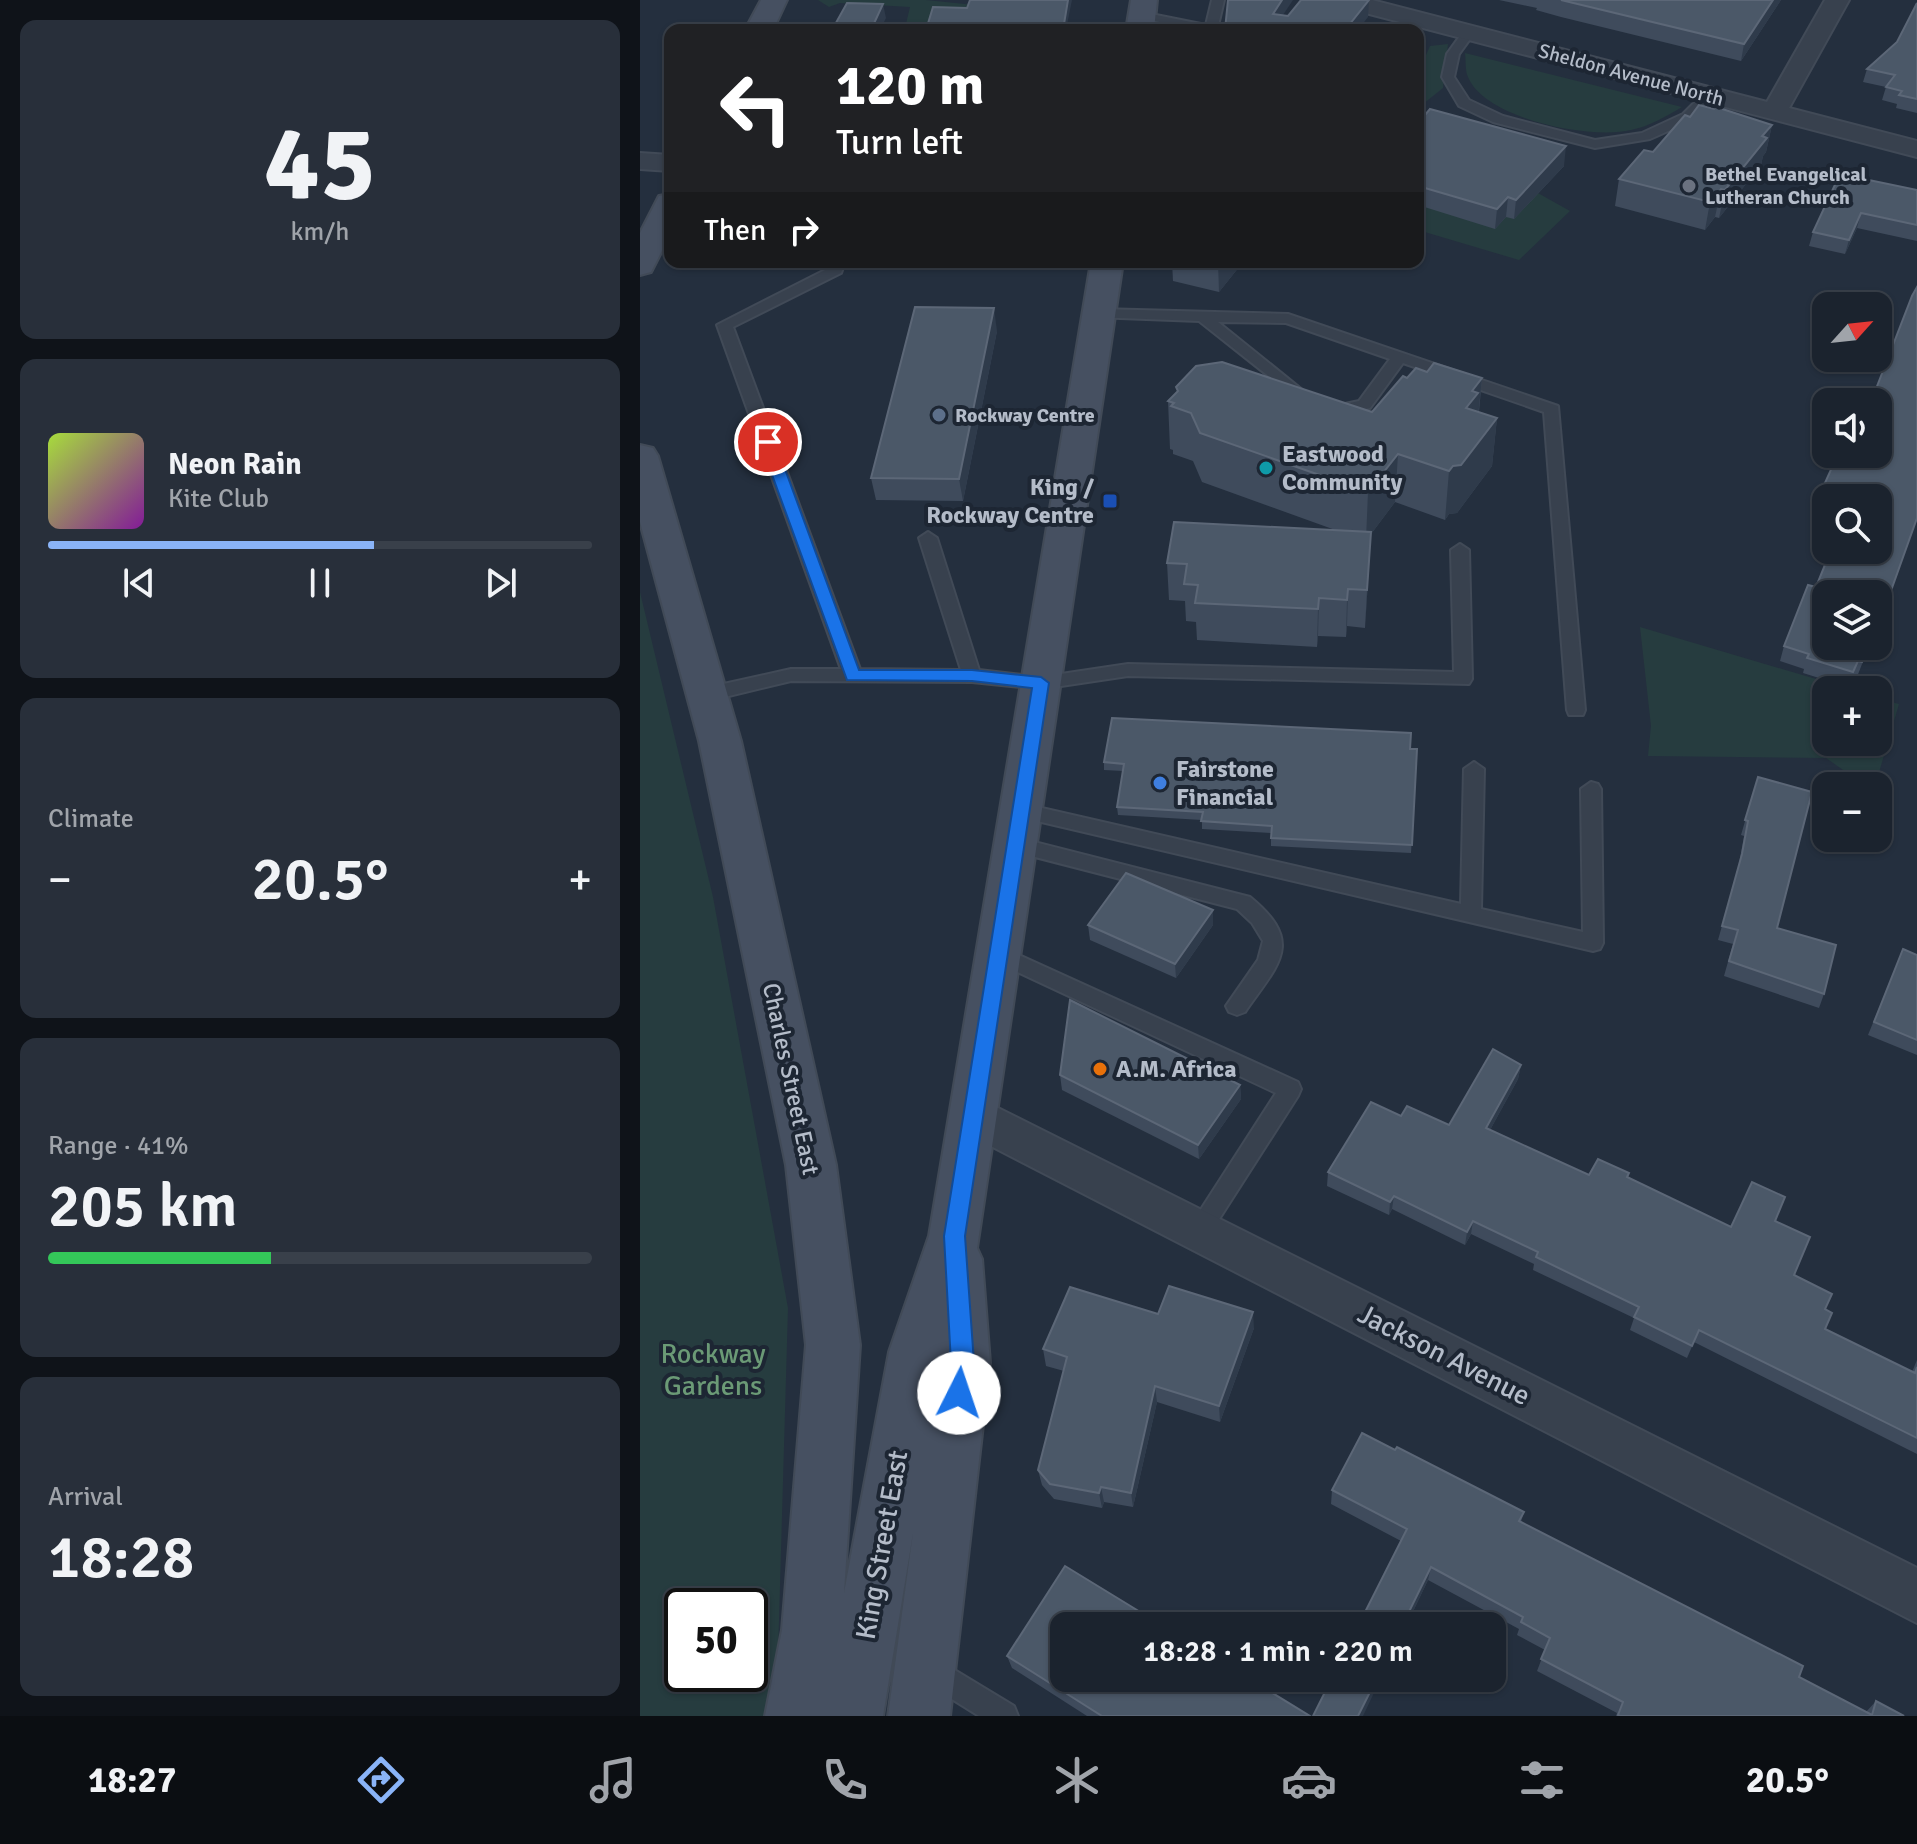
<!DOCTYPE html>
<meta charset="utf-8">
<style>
:root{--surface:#1b232e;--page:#282f3a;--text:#f1f3f6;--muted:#a0a4aa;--line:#39404a;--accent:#8ab4f8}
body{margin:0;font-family:Signika,sans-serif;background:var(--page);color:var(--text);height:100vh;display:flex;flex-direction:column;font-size:30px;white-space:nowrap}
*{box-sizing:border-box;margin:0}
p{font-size:26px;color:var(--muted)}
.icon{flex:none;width:44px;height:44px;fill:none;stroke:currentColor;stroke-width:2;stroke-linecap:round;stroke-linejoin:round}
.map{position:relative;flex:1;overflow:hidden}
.panel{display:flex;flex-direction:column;gap:20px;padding:20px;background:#0f1319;width:640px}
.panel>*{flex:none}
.banner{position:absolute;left:24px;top:24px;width:760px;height:244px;border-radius:16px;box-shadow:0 2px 6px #0004,0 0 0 2px var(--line);background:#202124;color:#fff;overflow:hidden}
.needle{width:52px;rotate:63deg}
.tools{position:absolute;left:1172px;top:292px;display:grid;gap:16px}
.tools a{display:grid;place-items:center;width:80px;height:80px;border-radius:16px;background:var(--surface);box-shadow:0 2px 6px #0004,0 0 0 2px var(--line);font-size:40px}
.speed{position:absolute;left:24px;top:1588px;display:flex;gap:16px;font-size:40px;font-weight:700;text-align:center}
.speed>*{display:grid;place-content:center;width:104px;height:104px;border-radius:50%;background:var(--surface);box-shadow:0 2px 6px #0004,0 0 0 2px var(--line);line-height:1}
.speed .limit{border:4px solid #111;border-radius:12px;background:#fff;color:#111}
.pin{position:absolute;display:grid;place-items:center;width:68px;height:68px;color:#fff;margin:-34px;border:4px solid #fff;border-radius:50%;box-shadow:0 2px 8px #0007}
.me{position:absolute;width:88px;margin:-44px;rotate:4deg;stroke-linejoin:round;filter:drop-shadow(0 0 6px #0008)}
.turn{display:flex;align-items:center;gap:28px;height:168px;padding:0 40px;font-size:36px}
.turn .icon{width:104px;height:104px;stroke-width:2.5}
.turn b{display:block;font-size:56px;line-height:68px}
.then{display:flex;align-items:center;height:76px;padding:0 40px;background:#0003;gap:16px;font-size:30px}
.big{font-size:60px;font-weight:600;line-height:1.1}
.panel .widget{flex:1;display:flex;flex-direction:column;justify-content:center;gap:12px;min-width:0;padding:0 28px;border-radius:16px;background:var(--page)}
.panel .dial{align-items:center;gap:0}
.dial b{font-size:104px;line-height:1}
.song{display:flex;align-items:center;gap:24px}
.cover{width:96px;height:96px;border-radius:12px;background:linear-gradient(135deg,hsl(80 70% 55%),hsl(290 70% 35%))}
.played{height:8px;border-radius:4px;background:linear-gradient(90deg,var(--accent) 60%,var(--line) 60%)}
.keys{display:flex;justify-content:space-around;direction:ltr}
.heat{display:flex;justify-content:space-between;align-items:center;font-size:44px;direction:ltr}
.charge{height:12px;border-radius:6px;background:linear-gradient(90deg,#34c759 41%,var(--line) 0)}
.trip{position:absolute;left:410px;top:1612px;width:456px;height:80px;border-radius:16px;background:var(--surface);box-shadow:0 2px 6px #0004,0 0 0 2px var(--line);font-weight:600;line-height:80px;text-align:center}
.menu{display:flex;height:128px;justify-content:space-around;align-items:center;background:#0b0e12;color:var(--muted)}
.menu .icon{width:56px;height:56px}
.menu .on{color:var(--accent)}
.menu b{font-size:36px;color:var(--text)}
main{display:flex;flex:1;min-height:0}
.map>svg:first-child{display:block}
.green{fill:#263c3f;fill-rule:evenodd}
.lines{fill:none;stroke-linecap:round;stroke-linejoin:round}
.service-casing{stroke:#414a57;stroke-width:4}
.minor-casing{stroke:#414a57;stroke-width:4}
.secondary-casing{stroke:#414a57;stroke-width:4}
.service{fill:#38414e;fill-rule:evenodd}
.minor{fill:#38414e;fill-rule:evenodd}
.secondary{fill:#465061;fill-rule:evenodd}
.wall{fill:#3f4b5c}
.shaded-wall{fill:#2f3b4b}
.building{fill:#4b5868;stroke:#5c6777;stroke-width:2}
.route{fill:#1a73e8;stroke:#114b97;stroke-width:2}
.worship-dot{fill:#6b7280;stroke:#1d2633;stroke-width:3}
.service-dot{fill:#5c6f8a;stroke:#1d2633;stroke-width:3}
.culture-dot{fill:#0f9aa8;stroke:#1d2633;stroke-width:3}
.transit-dot{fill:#1a4fb4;stroke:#1d2633;stroke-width:3}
.shop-dot{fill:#3f7fe0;stroke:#1d2633;stroke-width:3}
.food-dot{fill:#e8710a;stroke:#1d2633;stroke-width:3}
.labels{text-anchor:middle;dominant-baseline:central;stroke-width:8;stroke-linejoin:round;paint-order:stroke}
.far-street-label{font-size:20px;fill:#b4bcc9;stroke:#1d2633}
.far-poi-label{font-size:20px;font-weight:bold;fill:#b4bcc9;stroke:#1d2633;text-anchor:start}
.poi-label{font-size:24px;font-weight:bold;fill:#b4bcc9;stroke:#1d2633;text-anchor:start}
.street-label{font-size:24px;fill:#b4bcc9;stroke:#1d2633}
.near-park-label{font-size:28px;fill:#6b9a76;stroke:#1d2633}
.near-street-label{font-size:28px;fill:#b4bcc9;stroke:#1d2633}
</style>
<main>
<section class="panel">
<div class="widget dial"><b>45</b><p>km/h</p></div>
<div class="widget">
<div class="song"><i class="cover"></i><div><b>Neon Rain</b><p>Kite Club</p></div></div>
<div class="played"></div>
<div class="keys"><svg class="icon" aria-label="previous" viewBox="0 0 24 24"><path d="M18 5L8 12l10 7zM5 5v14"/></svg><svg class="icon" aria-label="pause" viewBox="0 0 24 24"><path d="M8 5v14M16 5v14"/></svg><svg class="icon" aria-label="next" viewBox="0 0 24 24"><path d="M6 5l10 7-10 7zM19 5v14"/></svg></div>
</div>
<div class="widget"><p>Climate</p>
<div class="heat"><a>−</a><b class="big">20.5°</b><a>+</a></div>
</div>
<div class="widget"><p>Range · 41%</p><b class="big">205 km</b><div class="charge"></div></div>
<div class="widget"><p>Arrival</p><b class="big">18:28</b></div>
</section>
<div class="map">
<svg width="1277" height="1716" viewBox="0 0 1277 1716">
<rect width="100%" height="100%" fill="#242f3e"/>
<g class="green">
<path d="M178 0H286L384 10 289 29 265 28 270 7 200 3 189 7Z"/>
<path d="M808 44 803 88 778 108V73L790 46Z"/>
<path d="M825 53 1042 107C1025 117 1010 126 991 130 951 140 845 119 828 77 825 71 826 60 825 53Z"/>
<path d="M778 155 869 177 930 211 879 260 778 230Z"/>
<path d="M0 592 73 897 148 1308 138 1655 126 1716H0ZM42 1606H110V1674H42Z"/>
<path d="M1000 627 1213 690H1186V742H1238V698L1259 704 1235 786H1226L1186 758 1008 756 1011 726Z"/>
</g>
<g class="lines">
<defs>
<g id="service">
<path d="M572 0H584L577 30H552L495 16 501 12 566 25Z"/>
<path d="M829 28 835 32 819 54 814 77 829 100 863 116 955 140 1002 133 1043 114 1065 92 1076 95 1053 120 1010 139 955 148 853 122 819 106 802 77 807 54 825 29Z"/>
<path d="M191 262H205L201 273 93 327 220 669 321 670 279 538 288 532 297 538 339 670 401 677 488 664 814 672 811 550 820 544 829 550 832 679 829 684 488 676 401 689 332 682 151 681 68 701 61 699 59 694 61 689 151 669H201L77 325 189 268Z"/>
<path d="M459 309 648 314 918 406 945 710 943 715H929L927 710 904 412 763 363 730 408 692 416 684 411 686 408 719 401 750 359 646 323 578 322 671 397 673 400 665 405 559 321 454 317V311Z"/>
<path d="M834 762 844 769 841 909 943 932 941 789 951 782 958 784 961 789 963 943 960 949 953 951 380 817 373 815 370 810 373 805 380 803 821 904 824 769Z"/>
<path d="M375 837 610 897C666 943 638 964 605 1012L597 1015 589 1012 586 1006 618 960 623 941 612 923 597 909 368 850 365 845 368 840Z"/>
<path d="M357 945 658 1082 661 1089 658 1096 567 1238 559 1242 551 1238 547 1231 636 1093 350 959 347 953 350 947Z"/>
<path d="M293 1657 374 1706 378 1716H339L283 1681 279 1671 283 1661Z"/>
</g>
<g id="minor">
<path d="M692 0H732L1127 102 1185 0H1209L1149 108 1277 141V157L695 5Z"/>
<path d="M0 153 30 155V171L0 169Z"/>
<path d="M332 1095 1277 1568V1623L316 1128 310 1114 316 1100Z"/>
</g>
<g id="secondary">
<path d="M121 0H147L133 30H105Z"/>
<path d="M491 0H517L514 30H486Z"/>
<path d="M30 194V235L11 272 0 275V233L19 196Z"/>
<path d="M451 262H483L337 1248 342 1259 350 1363 310 1716H248L273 1533 243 1716H125L142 1630 166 1345 146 1165 59 741 0 522V445L13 448 18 456 101 741 196 1165 220 1345 204 1593 249 1352 289 1236Z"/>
</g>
</defs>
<use href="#service" class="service-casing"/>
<use href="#minor" class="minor-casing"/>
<use href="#secondary" class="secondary-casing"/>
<use href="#service" class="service"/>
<use href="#minor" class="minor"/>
<use href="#secondary" class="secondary"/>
</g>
<g class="wall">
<path d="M859 0H1141L1101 61 921 17 896 10 897 8Z"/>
<path d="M1277 3V113L1256 108 1257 104 1242 100 1246 87 1223 82 1227 69 1257 42Z"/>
<path d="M778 113 924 166 874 219 866 217 855 229 778 205Z"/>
<path d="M1050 117 1132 125 1126 152 1123 156 1121 165 1079 218 1075 217 1065 230 975 206 979 179 1013 152Z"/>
<path d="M1277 190V241L1217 228 1205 254 1169 246 1173 232Z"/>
<path d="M532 262H603L579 292 533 281Z"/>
<path d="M357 331 323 501 236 500 231 478Z"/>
<path d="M787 372 842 378 839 412 857 418 852 466 817 513 809 514 805 520 755 502 731 534 725 628 707 626 706 637 678 636 677 647 557 640 556 622 546 621 545 601 529 600 527 563 698 531 562 482 553 461 533 454V450L530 449 528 401 537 392 536 387 732 412 767 378Z"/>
<path d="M1234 394 1277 518 1238 628V594L1229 646 1217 677 1213 675 1208 687 1163 673 1164 669 1140 661 1144 646 1176 587 1238 498H1186V524L1171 520 1175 505Z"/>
<path d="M777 749 771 853 631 846V833L562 829V820L478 815 477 807 483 771 464 770V762Z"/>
<path d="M1118 777 1137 928 1184 994 1179 1008 1084 976 1093 944 1078 940 1098 869 1104 836 1101 835Z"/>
<path d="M573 910V925L536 978 450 940 448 925Z"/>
<path d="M1263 949 1277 955V1055L1228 1035Z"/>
<path d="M881 1065 878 1079 850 1130 949 1175 988 1177 1091 1227 1135 1221 1154 1275 1185 1309V1329L1272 1372 1277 1360V1454L1054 1342 1047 1358 990 1330 994 1318 893 1270 894 1264 831 1234 825 1245 752 1209 749 1215 687 1186 688 1172 761 1116 809 1125Z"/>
<path d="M420 1075 600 1085 601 1099 559 1159 422 1090Z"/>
<path d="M518 1314 614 1328 580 1422 517 1402 493 1507 464 1502 462 1508 414 1499 402 1485 398 1470 424 1371 406 1366 403 1349Z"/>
<path d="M755 1450 884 1512 881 1522 1159 1677 1226 1712 1236 1701 1264 1716H976L977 1713 897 1671 905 1650 877 1635 879 1629 788 1580 766 1626H718L761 1541 691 1504 692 1490Z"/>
<path d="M367 1656 670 1716H447L372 1668Z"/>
</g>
<g class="shaded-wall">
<path d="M428 0H432L426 30H423Z"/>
<path d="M642 0H653L633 30V14Z"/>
<path d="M729 0 728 17 718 30H705Z"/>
<path d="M1133 0H1141L1101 61 1104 44Z"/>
<path d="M243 4 246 18 240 30H231Z"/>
<path d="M1132 125 1126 152 1123 156 1121 165 1079 218 1085 190Z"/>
<path d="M926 146 924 166 874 219 876 200Z"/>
<path d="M1081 189 1075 217 1065 230 1070 202Z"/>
<path d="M868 197 866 217 855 229 857 209Z"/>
<path d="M1221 213 1217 228 1205 254 1209 240Z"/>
<path d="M578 262H603L579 292Z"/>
<path d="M354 308 357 331 323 501 319 479Z"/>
<path d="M842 378 837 426 826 408 832 391Z"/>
<path d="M857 418 852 466 817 513 809 514 805 520 809 471Z"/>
<path d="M758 454 755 502 731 534 725 628 727 590 726 540 728 492Z"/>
<path d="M708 589 707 626 706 637 707 600Z"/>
<path d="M679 598 678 636 677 647 678 609Z"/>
<path d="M573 910V925L536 978 535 964Z"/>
<path d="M881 1065 878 1079 844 1141 846 1128Z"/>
<path d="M600 1085 601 1099 559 1159 558 1145Z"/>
<path d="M754 1196 752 1209 749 1215 750 1202Z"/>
<path d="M833 1221 831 1234 825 1245 827 1232Z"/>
<path d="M613 1312 614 1328 580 1422 579 1406Z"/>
<path d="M515 1386 517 1402 493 1507 491 1493Z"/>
<path d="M461 1487 464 1502 462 1508 459 1493Z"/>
<path d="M791 1567 788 1580 766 1626H762Z"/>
<path d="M737 1678H741L723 1716H718Z"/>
</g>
<g class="building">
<path d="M330 0H428L423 30H286L293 7 327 8Z"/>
<path d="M588 0H642L633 14 648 16 661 0H729L705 30H585Z"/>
<path d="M921 0H1133L1104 44Z"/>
<path d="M207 3 243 4 231 30H192Z"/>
<path d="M1277 3V99L1259 95 1262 91 1246 87 1255 75 1227 69 1257 42Z"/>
<path d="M1059 105 1074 109 1076 107 1132 125 1122 136 1127 138 1085 190 1081 189 1070 202 979 179 1004 150 1013 152 1045 115 1050 117Z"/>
<path d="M790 109 926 146 876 200 868 197 857 209 778 186V113L785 115Z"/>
<path d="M1200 174 1277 190V225L1221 213 1209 240 1173 232Z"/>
<path d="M1277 287V518L1243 613 1240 612 1238 619V594H1186V646H1228L1222 662 1218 661 1213 672 1167 658 1169 654 1144 646 1168 585 1176 587 1191 550H1238V498H1186V508L1175 505 1198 454H1238V402H1228L1231 393 1234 394 1272 296Z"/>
<path d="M275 307 354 308 319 479 231 478Z"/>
<path d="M582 362 732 412 763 376 767 378 776 368 787 372 794 363 842 378 832 391 838 393 826 408 857 418 821 465 813 466 809 471 758 454 728 492 560 433 551 413 531 406 534 403 528 401 538 391 536 387 556 366Z"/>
<path d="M534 522 731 532 727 590 708 589 707 600 679 598 678 609 555 603 558 585 544 584 547 564 527 563Z"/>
<path d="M472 718 771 733 770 749H777L772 845 631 838 632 826 561 821 563 812 477 807 484 764 464 762Z"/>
<path d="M1118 777 1172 792 1137 928 1196 945 1184 994 1089 961 1098 930 1082 926 1102 854 1108 821 1105 820Z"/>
<path d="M486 873 573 910 535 964 448 925Z"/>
<path d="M1263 949 1277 955V1040L1234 1022Z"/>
<path d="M430 1000 600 1085 558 1145 420 1075Z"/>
<path d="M853 1049 881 1065 846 1128 949 1175 958 1159 989 1173 987 1177 1091 1227 1112 1182 1145 1197 1135 1221 1170 1237 1154 1275 1192 1294 1185 1309 1192 1313 1185 1329 1275 1373 1277 1367V1438L1059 1330 1052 1346 994 1317 999 1307 896 1257 898 1252 833 1221 827 1232 754 1196 750 1202 688 1172 731 1102 761 1116 767 1106 809 1125Z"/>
<path d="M529 1286 613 1312 579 1406 515 1386 491 1493 461 1487 459 1493 410 1484 398 1470 427 1357 403 1349 430 1287 518 1314Z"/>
<path d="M722 1433 755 1450 757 1447 884 1512 879 1521 1163 1666 1159 1677 1232 1715 1236 1701 1264 1716H980L978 1715 983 1702 901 1659 910 1638 881 1622 883 1617 791 1567 762 1626H718L767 1529 692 1490Z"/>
<path d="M425 1566 523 1626H424V1678H608L670 1716H462L367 1656Z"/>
<path d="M692 1678H737L718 1716H673Z"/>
</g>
<path class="route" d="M128 437 135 442 219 670H332L401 677 409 683 325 1236 334 1363 327 1401 319 1404 311 1401 308 1393 311 1363 304 1236 392 688 332 681 207 680 120 442Z"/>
<circle class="worship-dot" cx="1049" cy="186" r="8"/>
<circle class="service-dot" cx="299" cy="415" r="8"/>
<circle class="culture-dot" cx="626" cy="468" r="8"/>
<rect class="transit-dot" x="462" y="493" width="16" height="16" rx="4"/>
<circle class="shop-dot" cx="520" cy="783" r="8"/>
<circle class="food-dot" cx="460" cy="1069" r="8"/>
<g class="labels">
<g class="far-street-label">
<text transform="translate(991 75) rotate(15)">Sheldon Avenue North</text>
</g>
<g class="far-poi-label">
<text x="1065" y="174">Bethel Evangelical<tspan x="1065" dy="23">Lutheran Church</tspan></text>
<text x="315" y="415">Rockway Centre</text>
</g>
<g class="poi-label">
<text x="642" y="454">Eastwood<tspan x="642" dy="28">Community</tspan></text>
<text x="454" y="487" text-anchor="end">King /<tspan x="454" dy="28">Rockway Centre</tspan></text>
<text x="536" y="769">Fairstone<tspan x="536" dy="28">Financial</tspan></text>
<text x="476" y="1069">A.M. Africa</text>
</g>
<g class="street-label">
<text transform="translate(151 1079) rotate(78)">Charles Street East</text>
</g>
<g class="near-park-label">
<text x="73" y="1354">Rockway<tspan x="73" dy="32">Gardens</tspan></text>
</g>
<g class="near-street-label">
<text transform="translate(804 1355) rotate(27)">Jackson Avenue</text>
<text transform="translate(242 1545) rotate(-80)">King Street East</text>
</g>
</g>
</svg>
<div class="tools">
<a><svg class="needle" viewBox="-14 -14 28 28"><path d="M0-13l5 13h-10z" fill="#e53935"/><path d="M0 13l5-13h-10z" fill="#a0a4aa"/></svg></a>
<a><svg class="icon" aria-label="sound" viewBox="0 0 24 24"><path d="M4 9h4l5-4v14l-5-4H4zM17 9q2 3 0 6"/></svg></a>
<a><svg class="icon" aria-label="search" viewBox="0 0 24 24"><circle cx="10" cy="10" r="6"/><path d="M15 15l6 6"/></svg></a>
<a><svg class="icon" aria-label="layers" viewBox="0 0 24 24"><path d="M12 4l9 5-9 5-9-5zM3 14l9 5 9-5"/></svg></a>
<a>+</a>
<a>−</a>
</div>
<div class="speed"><div class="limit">50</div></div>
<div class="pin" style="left:128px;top:442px;background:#d93025"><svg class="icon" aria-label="arrive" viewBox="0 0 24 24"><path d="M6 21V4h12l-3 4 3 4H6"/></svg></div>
<svg class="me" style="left:319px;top:1393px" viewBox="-20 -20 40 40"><circle r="19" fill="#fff"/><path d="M0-13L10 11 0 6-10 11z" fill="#1a73e8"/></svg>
<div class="trip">18:28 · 1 min · 220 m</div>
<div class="banner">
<div class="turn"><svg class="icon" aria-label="left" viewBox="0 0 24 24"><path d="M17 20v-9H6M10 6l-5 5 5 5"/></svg><div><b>120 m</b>Turn left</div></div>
<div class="then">Then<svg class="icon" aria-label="right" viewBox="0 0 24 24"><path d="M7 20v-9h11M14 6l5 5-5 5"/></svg></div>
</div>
</div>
</main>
<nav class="menu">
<b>18:27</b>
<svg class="icon on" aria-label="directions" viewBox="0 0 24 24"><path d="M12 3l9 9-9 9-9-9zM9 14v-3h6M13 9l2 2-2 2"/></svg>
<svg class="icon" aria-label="music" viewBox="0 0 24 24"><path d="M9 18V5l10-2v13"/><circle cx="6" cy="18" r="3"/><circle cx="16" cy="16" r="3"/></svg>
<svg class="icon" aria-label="phone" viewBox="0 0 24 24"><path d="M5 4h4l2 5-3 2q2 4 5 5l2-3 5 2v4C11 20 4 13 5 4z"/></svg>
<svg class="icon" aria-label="climate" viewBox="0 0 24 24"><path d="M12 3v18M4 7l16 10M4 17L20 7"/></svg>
<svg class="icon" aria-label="car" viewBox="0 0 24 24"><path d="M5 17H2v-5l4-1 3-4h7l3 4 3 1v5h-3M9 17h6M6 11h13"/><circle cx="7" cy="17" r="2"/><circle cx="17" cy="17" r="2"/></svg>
<svg class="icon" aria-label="filters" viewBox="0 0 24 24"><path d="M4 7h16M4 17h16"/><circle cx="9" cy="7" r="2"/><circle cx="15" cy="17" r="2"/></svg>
<b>20.5°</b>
</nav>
